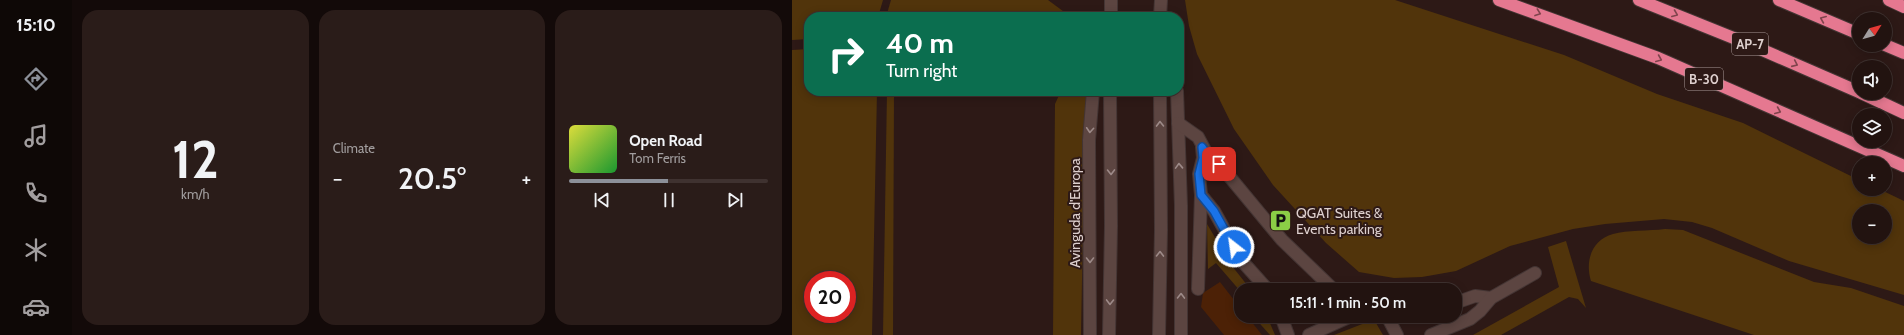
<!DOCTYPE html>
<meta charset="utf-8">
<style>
:root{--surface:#221310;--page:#2a1c19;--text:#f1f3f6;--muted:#a29e9f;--line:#3f3230;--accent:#8c9099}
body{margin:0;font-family:Cabin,sans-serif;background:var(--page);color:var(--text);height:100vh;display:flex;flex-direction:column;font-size:15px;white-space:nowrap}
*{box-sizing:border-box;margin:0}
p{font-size:13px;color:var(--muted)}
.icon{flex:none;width:22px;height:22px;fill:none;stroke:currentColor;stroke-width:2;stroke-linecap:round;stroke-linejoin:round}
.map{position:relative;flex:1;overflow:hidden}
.panel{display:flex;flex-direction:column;gap:10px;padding:10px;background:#130a09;width:720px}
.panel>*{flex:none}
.hud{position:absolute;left:12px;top:12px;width:380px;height:84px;border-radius:16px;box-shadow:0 2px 10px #0003,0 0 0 1px var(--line);background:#0b6e4f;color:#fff;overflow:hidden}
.needle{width:26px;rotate:53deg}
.tools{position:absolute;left:1060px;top:12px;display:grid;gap:8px}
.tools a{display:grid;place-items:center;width:40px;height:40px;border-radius:50%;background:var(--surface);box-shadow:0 2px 10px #0003,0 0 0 1px var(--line);font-size:20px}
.speed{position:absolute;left:12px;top:271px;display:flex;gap:8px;font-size:20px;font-weight:700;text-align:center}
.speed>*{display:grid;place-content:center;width:52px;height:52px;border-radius:50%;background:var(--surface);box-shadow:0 2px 10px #0003,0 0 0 1px var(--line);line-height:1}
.speed .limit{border:6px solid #d22;background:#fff;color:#111}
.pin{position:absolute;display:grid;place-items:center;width:34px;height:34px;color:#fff;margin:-17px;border-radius:8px;box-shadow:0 2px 6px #0006}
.me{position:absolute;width:44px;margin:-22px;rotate:330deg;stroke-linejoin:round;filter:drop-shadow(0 0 3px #0008)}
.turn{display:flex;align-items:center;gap:14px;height:84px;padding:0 16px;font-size:18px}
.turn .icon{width:52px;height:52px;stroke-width:2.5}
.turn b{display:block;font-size:28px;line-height:34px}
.big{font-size:30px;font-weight:600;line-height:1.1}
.panel .widget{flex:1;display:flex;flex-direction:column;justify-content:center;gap:6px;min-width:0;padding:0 14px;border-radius:16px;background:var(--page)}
.panel .dial{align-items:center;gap:0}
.dial b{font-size:52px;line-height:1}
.song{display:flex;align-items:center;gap:12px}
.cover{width:48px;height:48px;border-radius:6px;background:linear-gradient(135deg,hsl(60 70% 55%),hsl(130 70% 35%))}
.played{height:4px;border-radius:2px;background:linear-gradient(90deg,var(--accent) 50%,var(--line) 50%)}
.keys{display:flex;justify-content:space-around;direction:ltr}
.heat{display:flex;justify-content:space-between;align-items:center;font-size:22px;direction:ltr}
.panel .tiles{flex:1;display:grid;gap:10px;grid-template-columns:repeat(3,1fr)}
.trip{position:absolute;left:442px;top:283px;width:228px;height:40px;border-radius:16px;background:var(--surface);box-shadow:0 2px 10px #0003,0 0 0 1px var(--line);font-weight:600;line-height:40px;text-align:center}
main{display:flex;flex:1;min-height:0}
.dock{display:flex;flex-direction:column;width:72px;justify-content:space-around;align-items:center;background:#0e0806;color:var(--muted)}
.dock .icon{width:28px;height:28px}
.dock .selected{color:var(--accent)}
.dock b{font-size:18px;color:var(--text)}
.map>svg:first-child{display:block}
.green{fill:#51340b;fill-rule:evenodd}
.building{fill:#4c2106}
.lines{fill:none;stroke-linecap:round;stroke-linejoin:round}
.minor-casing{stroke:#443534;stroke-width:14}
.highway-casing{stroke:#443534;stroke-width:14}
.minor{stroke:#5c4541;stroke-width:12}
.highway{stroke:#e57890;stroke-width:12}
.oneway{stroke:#80444d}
.oneway2{stroke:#9d8a88}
.route-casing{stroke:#114b97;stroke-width:10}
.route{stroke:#1a73e8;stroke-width:7}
.labels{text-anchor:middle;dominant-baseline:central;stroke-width:4;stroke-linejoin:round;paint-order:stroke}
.shield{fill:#2d1916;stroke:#a99997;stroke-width:1}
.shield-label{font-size:13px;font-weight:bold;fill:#ded0ce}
.street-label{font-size:14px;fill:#ded0ce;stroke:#2d1916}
.poi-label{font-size:14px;fill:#ded0ce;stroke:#2d1916;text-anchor:start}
</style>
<main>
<nav class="dock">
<b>15:10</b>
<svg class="icon selected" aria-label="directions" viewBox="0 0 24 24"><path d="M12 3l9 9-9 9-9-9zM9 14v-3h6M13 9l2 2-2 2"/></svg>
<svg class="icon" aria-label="music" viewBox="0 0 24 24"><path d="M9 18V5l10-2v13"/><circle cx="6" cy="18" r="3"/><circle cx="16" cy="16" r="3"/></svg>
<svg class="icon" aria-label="phone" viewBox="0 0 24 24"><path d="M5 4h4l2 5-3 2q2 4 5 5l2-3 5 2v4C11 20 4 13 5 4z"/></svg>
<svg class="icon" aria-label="climate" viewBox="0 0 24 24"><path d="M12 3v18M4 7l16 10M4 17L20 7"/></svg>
<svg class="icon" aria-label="car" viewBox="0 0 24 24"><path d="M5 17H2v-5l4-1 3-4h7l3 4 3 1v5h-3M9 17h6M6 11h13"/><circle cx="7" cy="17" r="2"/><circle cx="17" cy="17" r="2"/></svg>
</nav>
<section class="panel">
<div class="tiles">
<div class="widget dial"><b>12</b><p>km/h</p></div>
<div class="widget"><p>Climate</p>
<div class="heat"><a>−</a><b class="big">20.5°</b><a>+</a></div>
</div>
<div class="widget">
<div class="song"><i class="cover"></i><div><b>Open Road</b><p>Tom Ferris</p></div></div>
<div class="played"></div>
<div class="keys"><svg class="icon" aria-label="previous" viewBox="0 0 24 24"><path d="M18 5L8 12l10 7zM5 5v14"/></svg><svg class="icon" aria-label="pause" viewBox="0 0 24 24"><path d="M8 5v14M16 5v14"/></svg><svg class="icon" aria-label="next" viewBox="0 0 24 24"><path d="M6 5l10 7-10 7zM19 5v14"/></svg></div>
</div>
</div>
</section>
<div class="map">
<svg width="1112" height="335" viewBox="0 0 1112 335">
<rect width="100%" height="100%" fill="#2d1916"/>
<g class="green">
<path d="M0 0H91L86 17H17V39L0 40Z"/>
<path d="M99 0H256L279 17H94Z"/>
<path d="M393 0H603L772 55 865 94 951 123 1067 180V189H1087L1112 201V295L997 261 920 228 900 222 872 219 813 224 781 229 718 246 664 271 630 277 602 278 567 272 534 243 481 185 442 129 405 54 397 26ZM1067 211H1093V237H1067Z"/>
<path d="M17 49V91H85L80 335H0V50ZM21 280H55V314H21Z"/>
<path d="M95 91H102L101 335H91Z"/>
<path d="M269 91H295L293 114 289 335H261L263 104Z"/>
<path d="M415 224 440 266 459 290H449V292L424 263 416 269Z"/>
<path d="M873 229 891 230 1022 282 1059 288 1112 306V335H962L799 281C793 262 799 240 821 234 835 230 857 231 873 229Z"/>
<path d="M774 241 794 308 786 299 777 297 709 335H681L767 287 756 247Z"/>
<path d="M461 316H475L483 335H478Z"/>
<path d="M578 321 584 323 591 335H542Z"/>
</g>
<path class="building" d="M428 282 449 309V316H455L470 335H432L409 307 411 293Z"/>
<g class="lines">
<defs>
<g id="minor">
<path d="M319 17V0"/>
<path d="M368 17 369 0"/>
<path d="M385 91 389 206V335"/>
<path d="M386 123 406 137 415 154 427 164 490 240 542 290"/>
<path d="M409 195 422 211 450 261 476 290"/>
<path d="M406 289 409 195 407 174 411 158 410 147"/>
<path d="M663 303 683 296 699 298"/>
<path d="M489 316 496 335"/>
<path d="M595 316 605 335"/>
<path d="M298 335 297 140 301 91"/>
<path d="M317 335 319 226 318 91"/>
<path d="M367 335 369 230 368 91"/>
<path d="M517 335 559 316"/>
<path d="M639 335 678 319 688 311 699 298 743 273"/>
</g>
<g id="highway">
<path d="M707 0 866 58 1112 166"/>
<path d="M847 0 959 45 1067 92"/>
<path d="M987 0 1067 34"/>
<path d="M1097 0 1112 7"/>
<path d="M1093 45 1112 53"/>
<path d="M1069 93 1112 113"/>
</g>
</defs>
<use href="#minor" class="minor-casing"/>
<use href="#highway" class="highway-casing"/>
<use href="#minor" class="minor"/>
<use href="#highway" class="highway"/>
</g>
<defs><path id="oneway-chevron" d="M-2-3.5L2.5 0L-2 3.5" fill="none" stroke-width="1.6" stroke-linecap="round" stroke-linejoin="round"/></defs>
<g class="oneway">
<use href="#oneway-chevron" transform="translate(746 13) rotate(20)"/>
<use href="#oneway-chevron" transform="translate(883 14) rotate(22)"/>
<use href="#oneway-chevron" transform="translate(1031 19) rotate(-157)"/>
<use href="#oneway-chevron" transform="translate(867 59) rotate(23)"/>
<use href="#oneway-chevron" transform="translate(1003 64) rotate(24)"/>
<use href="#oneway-chevron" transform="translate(986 111) rotate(23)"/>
</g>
<g class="oneway2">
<use href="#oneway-chevron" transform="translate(368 124) rotate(-91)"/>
<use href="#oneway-chevron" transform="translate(298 130) rotate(94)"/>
<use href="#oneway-chevron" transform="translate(387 166) rotate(-92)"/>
<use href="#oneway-chevron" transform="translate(319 172) rotate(89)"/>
<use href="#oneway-chevron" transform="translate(368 254) rotate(-89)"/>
<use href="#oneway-chevron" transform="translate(298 260) rotate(90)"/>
<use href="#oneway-chevron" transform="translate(389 296) rotate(-89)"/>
<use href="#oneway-chevron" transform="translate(318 302) rotate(91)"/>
</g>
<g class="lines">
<defs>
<path id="route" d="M427 164 415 154 410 147 411 158 407 174 409 195 422 211 442 247"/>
</defs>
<use href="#route" class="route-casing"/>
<use href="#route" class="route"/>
</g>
<defs>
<symbol id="parking-square" viewBox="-11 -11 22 22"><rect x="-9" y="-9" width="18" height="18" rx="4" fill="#8bce46" stroke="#2d1916"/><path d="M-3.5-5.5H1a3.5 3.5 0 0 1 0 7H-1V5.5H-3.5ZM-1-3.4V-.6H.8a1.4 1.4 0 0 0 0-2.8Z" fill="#111"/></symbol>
</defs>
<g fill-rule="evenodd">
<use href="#parking-square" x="476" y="208" width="25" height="25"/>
</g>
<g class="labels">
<g class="shield">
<rect x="940" y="33" width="36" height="22" rx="3"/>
<rect x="893" y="68" width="38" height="22" rx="3"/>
</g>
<g class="shield-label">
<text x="958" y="44">AP-7</text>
<text x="912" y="79">B-30</text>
</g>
<g class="street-label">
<text transform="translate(283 213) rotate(-90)">Avinguda d'Europa</text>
</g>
<g class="poi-label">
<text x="504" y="213">QGAT Suites &amp;<tspan x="504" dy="16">Events parking</tspan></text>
</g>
</g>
</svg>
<div class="tools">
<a><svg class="needle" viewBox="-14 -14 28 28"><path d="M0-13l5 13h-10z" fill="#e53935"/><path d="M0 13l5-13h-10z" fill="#a29e9f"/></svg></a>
<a><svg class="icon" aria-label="sound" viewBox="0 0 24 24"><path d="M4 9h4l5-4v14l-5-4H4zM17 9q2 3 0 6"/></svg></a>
<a><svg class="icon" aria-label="layers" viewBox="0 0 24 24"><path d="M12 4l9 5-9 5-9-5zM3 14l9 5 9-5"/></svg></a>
<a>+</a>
<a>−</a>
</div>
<div class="speed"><div class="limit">20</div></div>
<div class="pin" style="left:427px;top:164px;background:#d93025"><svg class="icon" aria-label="arrive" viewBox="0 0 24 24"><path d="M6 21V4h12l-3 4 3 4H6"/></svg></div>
<svg class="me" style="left:442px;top:247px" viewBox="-20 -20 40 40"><circle r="17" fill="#1a73e8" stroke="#fff" stroke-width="3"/><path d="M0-11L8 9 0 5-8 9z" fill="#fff"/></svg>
<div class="trip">15:11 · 1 min · 50 m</div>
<div class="hud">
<div class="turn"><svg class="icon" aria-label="right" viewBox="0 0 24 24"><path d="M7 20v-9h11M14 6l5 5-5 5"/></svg><div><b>40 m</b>Turn right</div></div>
</div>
</div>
</main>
